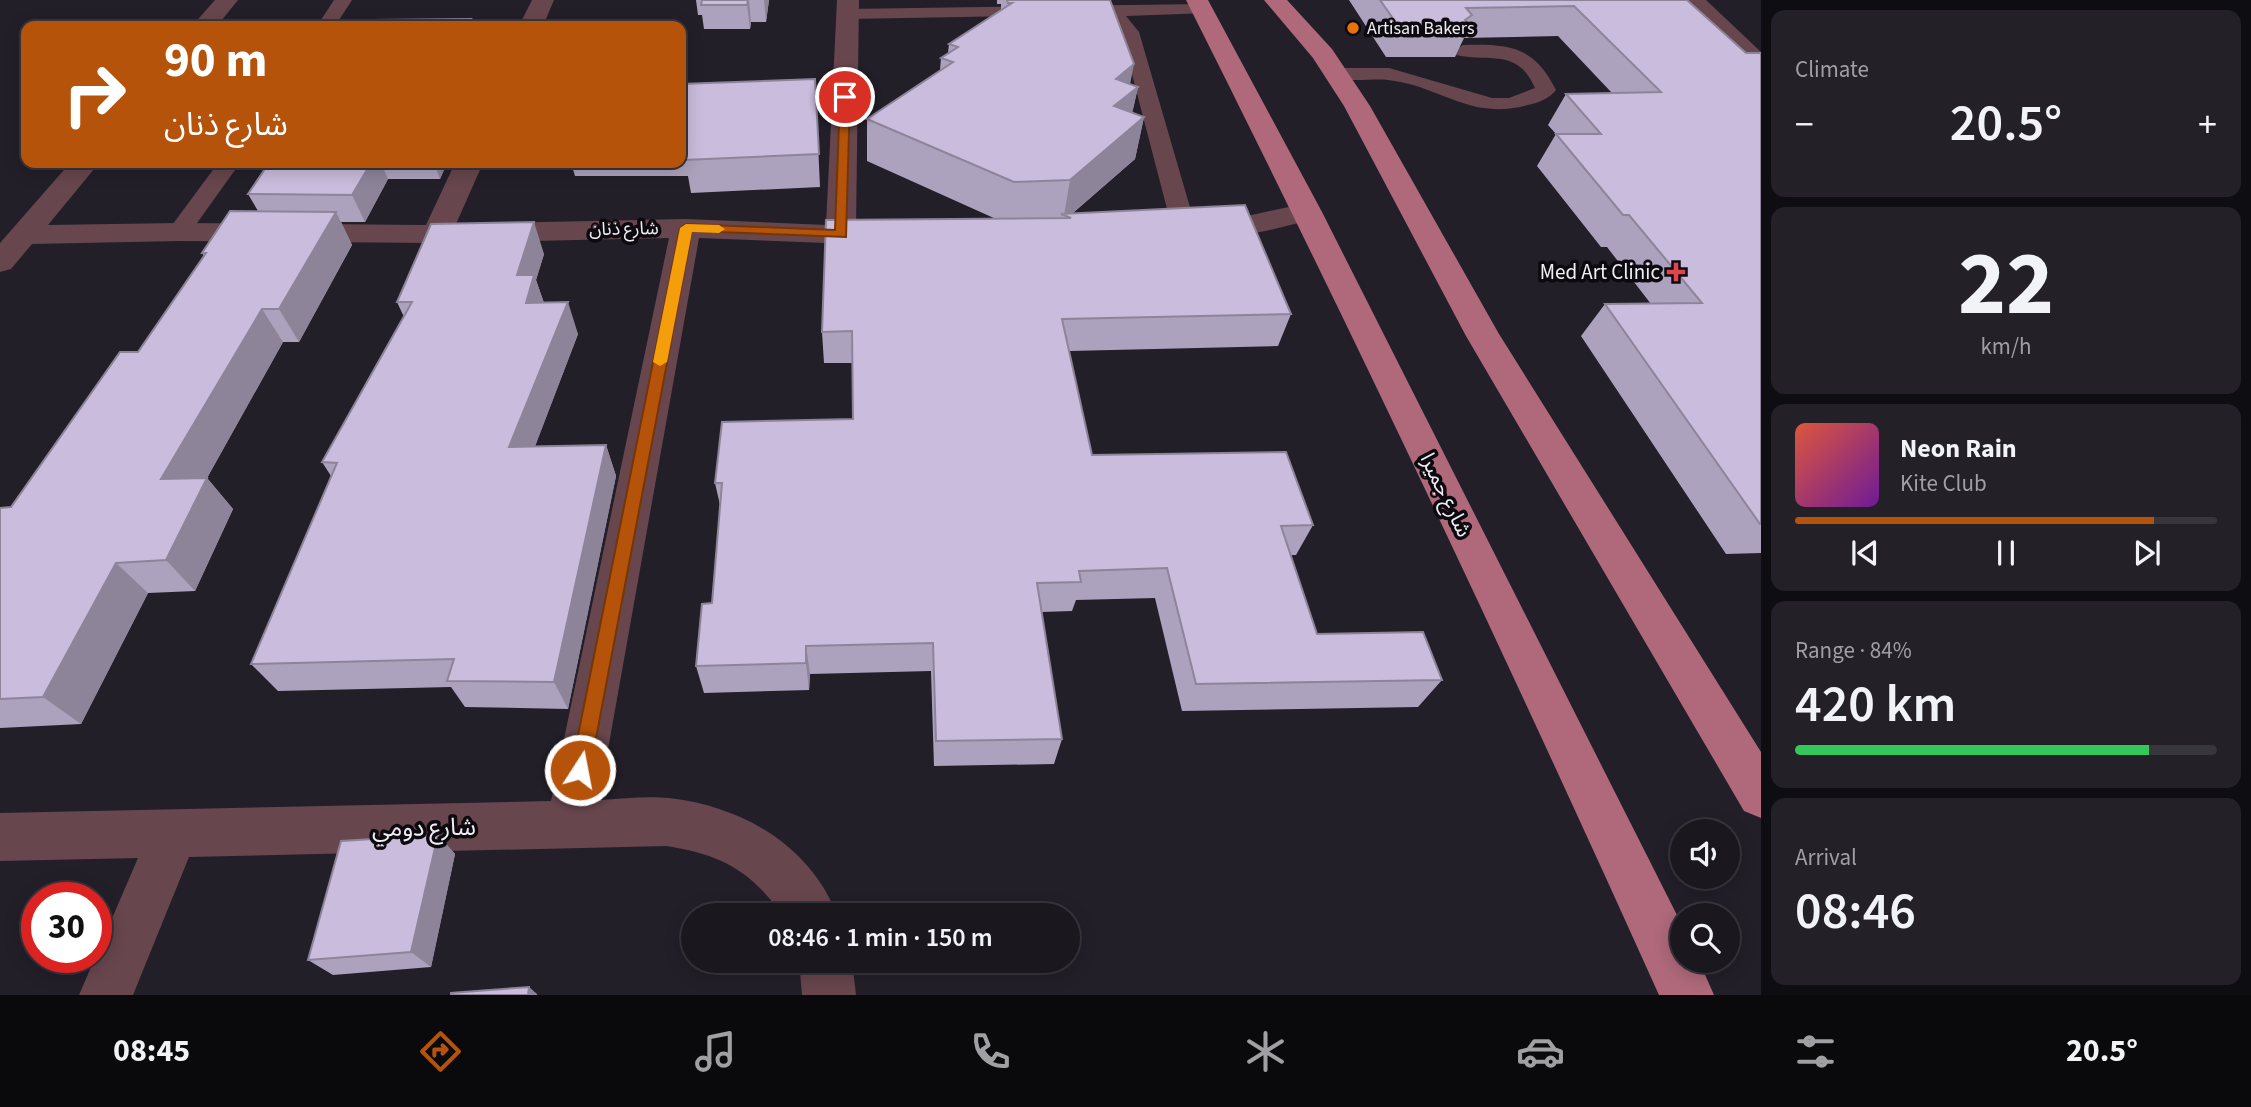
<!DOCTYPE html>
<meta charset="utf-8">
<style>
:root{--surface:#1a171f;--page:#232028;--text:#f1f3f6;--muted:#9f9fa4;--line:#38363d;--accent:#b45309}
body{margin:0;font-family:"Source Sans 3","Noto Sans Arabic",sans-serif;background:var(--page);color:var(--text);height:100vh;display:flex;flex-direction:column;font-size:26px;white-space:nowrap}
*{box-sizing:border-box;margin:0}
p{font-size:23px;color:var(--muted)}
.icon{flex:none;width:38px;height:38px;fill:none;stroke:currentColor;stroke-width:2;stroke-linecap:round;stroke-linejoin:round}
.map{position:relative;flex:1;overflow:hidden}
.drawer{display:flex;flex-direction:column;gap:10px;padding:10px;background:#0e0d11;width:490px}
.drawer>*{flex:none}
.top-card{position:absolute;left:21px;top:21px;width:665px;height:147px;border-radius:14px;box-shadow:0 4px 18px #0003,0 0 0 2px var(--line);background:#b45309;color:#fff;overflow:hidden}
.tools{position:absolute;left:1670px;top:819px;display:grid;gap:14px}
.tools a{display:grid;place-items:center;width:70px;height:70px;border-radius:50%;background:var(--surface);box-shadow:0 4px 18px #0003,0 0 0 2px var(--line);font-size:35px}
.speed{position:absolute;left:21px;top:882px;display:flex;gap:14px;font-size:35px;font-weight:700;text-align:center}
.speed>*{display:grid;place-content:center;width:91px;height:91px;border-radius:50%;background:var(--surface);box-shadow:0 4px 18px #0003,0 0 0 2px var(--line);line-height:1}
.speed .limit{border:10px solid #d22;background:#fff;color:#111}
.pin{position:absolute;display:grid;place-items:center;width:60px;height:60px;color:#fff;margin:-30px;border:4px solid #fff;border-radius:50%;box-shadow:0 2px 7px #0007}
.me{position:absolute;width:77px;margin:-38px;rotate:11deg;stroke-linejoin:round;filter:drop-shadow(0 0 5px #0008)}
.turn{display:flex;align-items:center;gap:24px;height:147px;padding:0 28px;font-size:32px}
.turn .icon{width:91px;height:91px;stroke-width:2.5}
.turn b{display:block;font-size:49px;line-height:60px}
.big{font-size:52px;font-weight:600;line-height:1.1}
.drawer .tile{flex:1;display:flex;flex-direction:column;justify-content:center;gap:10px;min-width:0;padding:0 24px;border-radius:14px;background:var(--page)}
.drawer .dial{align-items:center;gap:0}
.dial b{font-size:91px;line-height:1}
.song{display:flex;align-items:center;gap:21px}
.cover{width:84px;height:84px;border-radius:10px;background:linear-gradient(135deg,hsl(10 70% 55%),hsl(280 70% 35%))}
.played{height:7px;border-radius:4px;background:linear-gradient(90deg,var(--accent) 85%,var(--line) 85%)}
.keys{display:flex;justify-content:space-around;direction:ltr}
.heat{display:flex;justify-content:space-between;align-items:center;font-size:38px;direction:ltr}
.charge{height:10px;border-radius:5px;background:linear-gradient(90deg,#34c759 84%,var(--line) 0)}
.trip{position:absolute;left:681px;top:903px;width:399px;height:70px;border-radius:35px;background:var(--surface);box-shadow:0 4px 18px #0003,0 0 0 2px var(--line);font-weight:600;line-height:70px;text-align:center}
.tabs{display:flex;height:112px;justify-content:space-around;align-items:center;background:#0a090c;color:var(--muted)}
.tabs .icon{width:49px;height:49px}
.tabs .on{color:var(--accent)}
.tabs b{font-size:32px;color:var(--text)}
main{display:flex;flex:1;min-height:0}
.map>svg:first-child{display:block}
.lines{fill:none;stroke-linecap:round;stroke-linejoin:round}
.service{fill:#68464e;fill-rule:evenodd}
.minor{fill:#68464e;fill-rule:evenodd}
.primary{fill:#af697b;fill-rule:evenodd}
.wall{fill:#ada2bd}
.shaded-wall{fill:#8d849a}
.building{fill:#c9bcdc;stroke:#8d849a;stroke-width:2}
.route{fill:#b45309;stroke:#753606;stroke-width:2}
.slow{fill:#f59e0b}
.food-dot{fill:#e8710a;stroke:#0c0a0e;stroke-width:2.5}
.health-dot{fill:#e0444e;stroke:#0c0a0e;stroke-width:2.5}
.labels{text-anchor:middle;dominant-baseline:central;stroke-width:7;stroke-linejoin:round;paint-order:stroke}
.far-poi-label{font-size:18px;fill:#f0edf4;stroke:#0c0a0e;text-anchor:start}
.far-street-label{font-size:18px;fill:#f0edf4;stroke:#0c0a0e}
.poi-label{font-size:21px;fill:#f0edf4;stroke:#0c0a0e;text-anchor:end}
.street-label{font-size:21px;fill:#f0edf4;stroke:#0c0a0e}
.near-street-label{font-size:24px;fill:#f0edf4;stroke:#0c0a0e}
</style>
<main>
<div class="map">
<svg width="1761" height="995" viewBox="0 0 1761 995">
<rect width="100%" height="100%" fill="#231f29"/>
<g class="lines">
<g class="service">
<path d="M334 0H352L335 26H317Z"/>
<path d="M1202 4 1208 5 1211 9 1208 13 1126 16 1139 32 1196 228 1192 233H1176L1172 228 1121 32 1110 21 1084 15 847 19 838 14 847 9Z"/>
<path d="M1463 45C1510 44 1534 46 1556 90 1550 98 1538 103 1528 105 1469 121 1442 86 1388 80 1374 78 1334 84 1326 74L1336 68H1389L1492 98H1509L1535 88C1517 47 1490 63 1456 55L1454 51Z"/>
<path d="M218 163H240L187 237H171L167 232Z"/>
</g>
<g class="minor">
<path d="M215 0H238L217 26H192Z"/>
<path d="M532 0H554L543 26H519Z"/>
<path d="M837 0H859L856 226 888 229 892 236 888 243 877 245 699 238 599 800C622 799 646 796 669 798 741 806 810 845 837 915H782C751 870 719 854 666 846L189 857 133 995H79L138 858 0 861V813L551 801 669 238 437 243 179 241 32 244 11 269 0 272V243L70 163H99L48 225 179 223 426 225 455 163H483L456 224 686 219 826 225Z"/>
<path d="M1682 0H1706L1761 52V73L1752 71Z"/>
<path d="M1307 203 1317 206 1322 212 1317 218C1278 228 1229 244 1188 233L1184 227 1188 221 1247 216Z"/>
<path d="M799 961H852L856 995H802Z"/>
</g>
<g class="primary">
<path d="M1186 0H1208L1322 212 1682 925V961H1699L1714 995H1659C1508 660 1351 328 1186 0Z"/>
<path d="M1264 0H1287L1332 49 1370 106 1499 334 1761 752V818L1744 811 1466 336 1344 106 1313 58Z"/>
</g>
</g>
<g class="wall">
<path d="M696 0H769L766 22H751L750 29H704L702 15H698Z"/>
<path d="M997 0H1110L1130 84 1138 87 1132 113 1144 117 1135 159 1073 213 1291 314 1278 346 1069 351 1092 455 1313 525 1296 555H1291L1317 634 1442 680 1418 707 1182 711 1155 598 1076 600 1072 611 1042 612 1062 739 1054 764 934 766 931 671 810 674 809 690 704 693 696 666 712 603 720 505 715 483 853 419 852 363H824L822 332 996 219 867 161V119L940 70 941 58 948 53 949 44 1001 10V4H997Z"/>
<path d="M1349 0H1687L1746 53H1761V553L1726 554 1581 336 1605 304H1651L1607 247H1601L1537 166 1556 134 1548 125 1566 94 1612 93 1558 36 1464 38 1455 57H1386Z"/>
<path d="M815 79 820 187 691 193 688 176H575L571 163H681V84Z"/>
<path d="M269 163H447L440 179H388L365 222H341L352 245 299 342H283L207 478 233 509 195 591 148 593 81 724 0 728V508L11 507 138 352 204 256 202 253 258 211 248 194Z"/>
<path d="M544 254 536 280 544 303 578 334 535 446 606 445 616 476 568 709 465 707 451 687 278 691 251 664 331 476 322 462 404 317 397 302Z"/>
<path d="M438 835 455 854 431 967 333 975 308 960Z"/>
</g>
<g class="shaded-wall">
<path d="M749 0 751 22 750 29 747 5Z"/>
<path d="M764 0H769L766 22Z"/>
<path d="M471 19 473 26H467Z"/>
<path d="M1134 64 1128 95 1138 87 1129 128 1105 148 1116 79Z"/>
<path d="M1144 117 1135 159 1068 217 1064 215 1070 180Z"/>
<path d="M371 163H381L388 179 365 222 352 195Z"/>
<path d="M434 163H447L440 179Z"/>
<path d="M336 212 352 245 299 342 279 309Z"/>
<path d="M534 222 544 254 536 280 545 306 537 335 517 275Z"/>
<path d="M568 302 578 334 523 478 509 447Z"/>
<path d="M262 309 283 342 207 478 233 509 195 591 166 560 161 479Z"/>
<path d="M606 445 616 476 568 709 554 682Z"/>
<path d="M116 563 148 593 81 724 43 697Z"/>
<path d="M806 646 810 674 809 690 806 663Z"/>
<path d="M438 835 455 854 431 967 411 952Z"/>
<path d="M529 987 537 994V995H528Z"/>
</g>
<g class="building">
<path d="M702 0H748L747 5H701Z"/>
<path d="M1007 0H1110L1134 64 1116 79 1138 87 1114 106 1144 117 1070 180 1014 182 867 119 953 62 941 58 958 47 949 44 1012 3H1008Z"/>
<path d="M1380 0H1687L1746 53H1761V524H1760L1605 304 1702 303 1629 215H1623L1556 134H1601L1566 94 1661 92 1574 6 1466 8 1472 15 1465 20 1469 27H1399Z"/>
<path d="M471 19 467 26H368L372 20Z"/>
<path d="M815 79 819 154 685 160 687 143H681V84Z"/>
<path d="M269 163H371L352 195 248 194Z"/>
<path d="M1245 205 1291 314 1062 319 1092 455 1286 452 1313 525 1281 526 1317 634 1423 632 1442 680 1196 684 1167 568 1079 571 1081 582 1037 583 1062 739 936 741 933 643 806 646V663L696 666 702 604 712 603 722 483H715L722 422 853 419 852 331 822 332 826 220 1071 218 1061 214Z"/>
<path d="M230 211 336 212 279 309H262L161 479 207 478 166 560 116 563 43 697 0 699V508L11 507 120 352H138L206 253H202Z"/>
<path d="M534 222 517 275H534L526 303 568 302 509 447 606 445 554 682 447 681 454 659 251 664 337 463 322 462 412 302H397L431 224Z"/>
<path d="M438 835 411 952 308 960 341 841Z"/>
<path d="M529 987 528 995H451V993Z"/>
</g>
<path class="route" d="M845 94 850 97 846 237 692 231 590 770 587 777 580 779 574 777 571 770 680 228 686 224 835 230 840 97Z"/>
<path class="slow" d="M686 224 719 225 725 229 719 233 692 232 667 362 660 366 653 362 680 228Z"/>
<circle class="food-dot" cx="1353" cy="28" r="7"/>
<path class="health-dot" d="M1672.5 261.5h7v7h7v7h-7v7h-7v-7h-7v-7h7z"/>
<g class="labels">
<g class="far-poi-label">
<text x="1367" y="28">Artisan Bakers</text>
</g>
<g class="far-street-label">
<text transform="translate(624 229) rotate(-1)">شارع ذنان</text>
</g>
<g class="poi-label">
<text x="1660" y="272">Med Art Clinic</text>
</g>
<g class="street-label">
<text transform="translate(1446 495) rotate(64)">شارع جميرا</text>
</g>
<g class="near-street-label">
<text transform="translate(424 828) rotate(-1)">شارع دومي</text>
</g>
</g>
</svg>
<div class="tools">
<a><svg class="icon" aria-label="sound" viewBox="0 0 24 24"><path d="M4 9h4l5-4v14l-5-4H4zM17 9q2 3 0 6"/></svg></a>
<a><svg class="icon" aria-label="search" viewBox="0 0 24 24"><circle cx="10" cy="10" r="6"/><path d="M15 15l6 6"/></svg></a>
</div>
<div class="speed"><div class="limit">30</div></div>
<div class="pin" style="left:845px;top:97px;background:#d93025"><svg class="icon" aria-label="arrive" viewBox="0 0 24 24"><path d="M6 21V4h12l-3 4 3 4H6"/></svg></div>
<svg class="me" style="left:580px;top:770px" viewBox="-20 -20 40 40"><circle r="17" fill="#b45309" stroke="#fff" stroke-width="3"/><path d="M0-11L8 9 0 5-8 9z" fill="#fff"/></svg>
<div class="trip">08:46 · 1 min · 150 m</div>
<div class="top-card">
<div class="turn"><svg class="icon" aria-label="right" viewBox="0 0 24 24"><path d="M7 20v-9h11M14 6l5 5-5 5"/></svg><div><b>90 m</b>شارع ذنان</div></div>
</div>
</div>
<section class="drawer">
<div class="tile"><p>Climate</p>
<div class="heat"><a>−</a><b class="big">20.5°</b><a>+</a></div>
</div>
<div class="tile dial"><b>22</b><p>km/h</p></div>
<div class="tile">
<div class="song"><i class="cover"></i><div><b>Neon Rain</b><p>Kite Club</p></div></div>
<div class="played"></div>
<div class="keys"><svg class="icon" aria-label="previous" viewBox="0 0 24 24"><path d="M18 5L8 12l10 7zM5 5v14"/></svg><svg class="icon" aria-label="pause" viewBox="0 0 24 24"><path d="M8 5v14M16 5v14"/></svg><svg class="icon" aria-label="next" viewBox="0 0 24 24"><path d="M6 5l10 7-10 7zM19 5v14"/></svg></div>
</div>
<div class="tile"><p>Range · 84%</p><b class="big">420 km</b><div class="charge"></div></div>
<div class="tile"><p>Arrival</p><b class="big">08:46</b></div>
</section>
</main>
<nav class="tabs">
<b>08:45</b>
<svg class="icon on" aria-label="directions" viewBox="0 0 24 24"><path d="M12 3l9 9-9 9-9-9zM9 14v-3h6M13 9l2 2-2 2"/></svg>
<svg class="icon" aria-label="music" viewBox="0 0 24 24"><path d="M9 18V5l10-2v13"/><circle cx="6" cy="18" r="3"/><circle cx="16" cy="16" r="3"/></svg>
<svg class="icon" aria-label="phone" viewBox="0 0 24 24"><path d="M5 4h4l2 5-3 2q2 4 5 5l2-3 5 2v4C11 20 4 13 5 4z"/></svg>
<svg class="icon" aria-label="climate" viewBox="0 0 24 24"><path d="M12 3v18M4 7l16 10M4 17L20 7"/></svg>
<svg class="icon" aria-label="car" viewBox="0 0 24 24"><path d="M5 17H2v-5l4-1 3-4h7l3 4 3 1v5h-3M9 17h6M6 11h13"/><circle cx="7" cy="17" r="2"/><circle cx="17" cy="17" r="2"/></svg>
<svg class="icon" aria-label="filters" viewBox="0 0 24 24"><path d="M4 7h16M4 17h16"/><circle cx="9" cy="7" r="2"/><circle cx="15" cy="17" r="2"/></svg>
<b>20.5°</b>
</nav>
